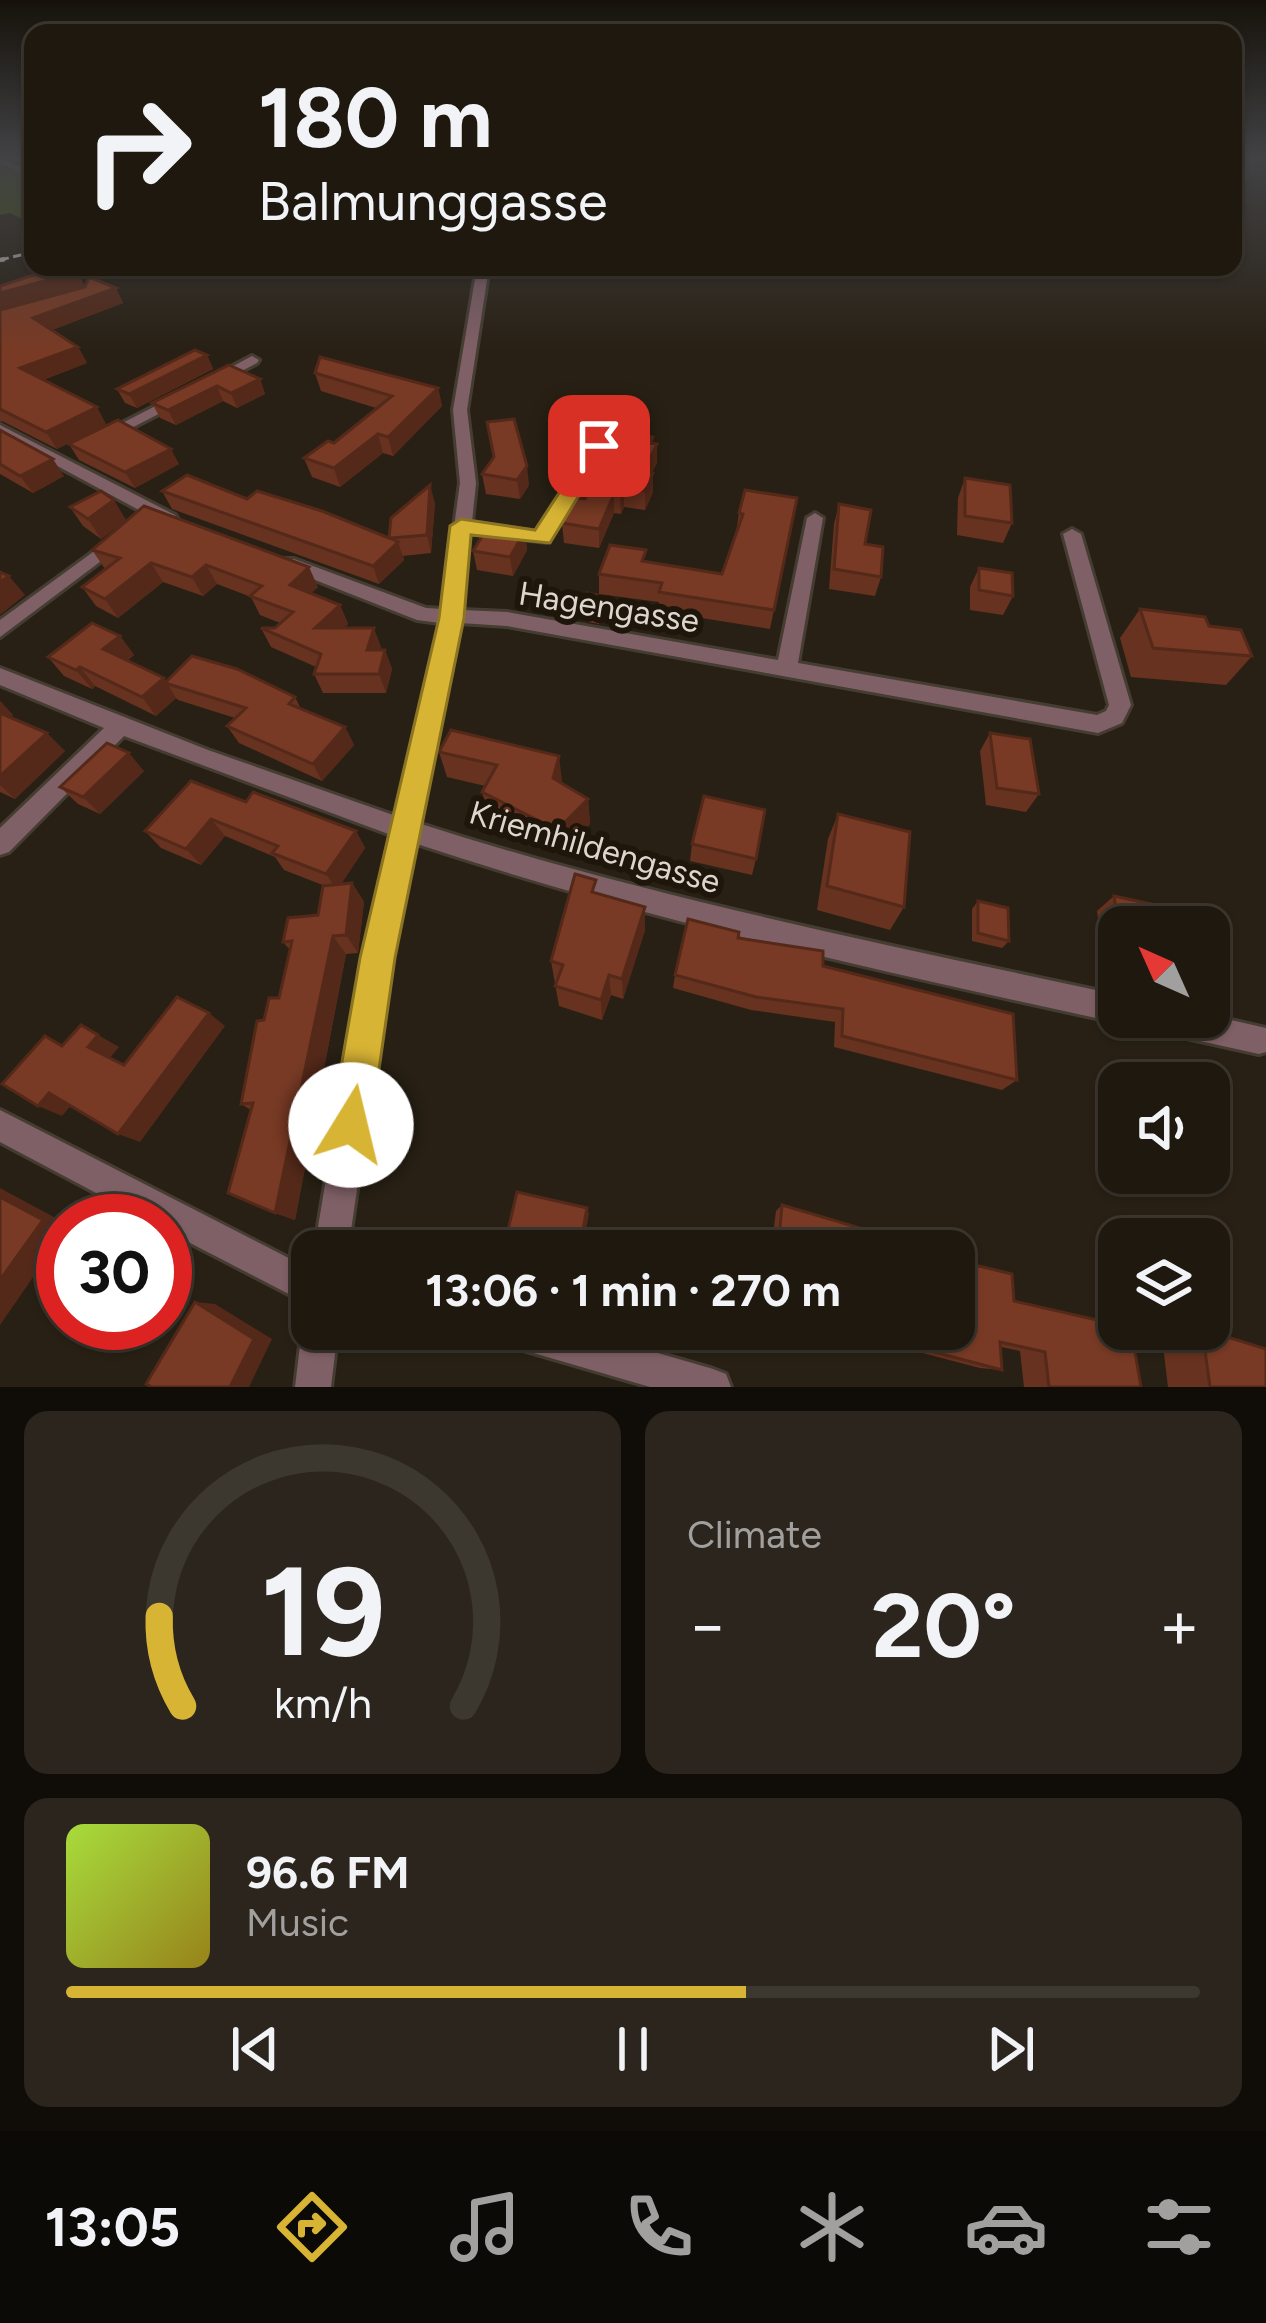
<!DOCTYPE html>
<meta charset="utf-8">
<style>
:root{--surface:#1e180f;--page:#2b251d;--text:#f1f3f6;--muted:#a1a09e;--line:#3c372f;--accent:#d8b434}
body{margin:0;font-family:Figtree,sans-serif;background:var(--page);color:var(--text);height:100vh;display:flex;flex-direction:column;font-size:45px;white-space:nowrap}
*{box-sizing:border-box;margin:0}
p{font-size:39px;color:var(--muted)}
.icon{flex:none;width:66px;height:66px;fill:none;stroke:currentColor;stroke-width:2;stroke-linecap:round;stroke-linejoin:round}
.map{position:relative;height:1387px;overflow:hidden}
.drawer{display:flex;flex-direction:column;gap:24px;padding:24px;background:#100d08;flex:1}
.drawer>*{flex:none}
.hud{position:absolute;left:24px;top:24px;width:1218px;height:252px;border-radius:24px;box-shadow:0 3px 9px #0004,0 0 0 3px var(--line);background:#1e180f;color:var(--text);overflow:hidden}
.needle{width:78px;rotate:315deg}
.fabs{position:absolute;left:1098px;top:906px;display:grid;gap:24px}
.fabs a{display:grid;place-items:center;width:132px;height:132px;border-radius:24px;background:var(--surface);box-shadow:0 3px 9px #0004,0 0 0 3px var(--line);font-size:60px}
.speed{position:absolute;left:36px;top:1194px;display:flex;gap:24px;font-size:60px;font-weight:700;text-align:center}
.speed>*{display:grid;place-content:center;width:156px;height:156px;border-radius:50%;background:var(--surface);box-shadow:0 3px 9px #0004,0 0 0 3px var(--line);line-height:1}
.speed .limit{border:18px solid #d22;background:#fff;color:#111}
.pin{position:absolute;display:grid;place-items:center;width:102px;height:102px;color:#fff;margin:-51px;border-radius:24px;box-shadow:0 6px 18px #0006}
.me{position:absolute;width:132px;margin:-66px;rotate:9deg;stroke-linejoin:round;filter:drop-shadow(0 0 9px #0008)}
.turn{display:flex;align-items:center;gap:42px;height:252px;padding:0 36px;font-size:54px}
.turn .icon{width:156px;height:156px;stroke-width:2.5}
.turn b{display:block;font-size:84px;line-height:102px}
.big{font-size:90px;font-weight:700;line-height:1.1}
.drawer .tile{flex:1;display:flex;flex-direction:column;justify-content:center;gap:18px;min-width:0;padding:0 42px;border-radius:24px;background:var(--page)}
.drawer .dial{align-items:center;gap:0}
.dial svg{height:312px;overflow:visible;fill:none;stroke:var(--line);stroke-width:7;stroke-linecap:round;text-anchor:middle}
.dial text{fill:var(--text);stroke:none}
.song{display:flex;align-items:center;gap:36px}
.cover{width:144px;height:144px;border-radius:18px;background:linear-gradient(135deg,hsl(80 70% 55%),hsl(50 70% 35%))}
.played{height:12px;border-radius:6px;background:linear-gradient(90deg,var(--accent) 60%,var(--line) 60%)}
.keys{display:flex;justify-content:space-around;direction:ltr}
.heat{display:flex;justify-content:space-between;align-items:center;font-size:66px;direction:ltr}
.drawer .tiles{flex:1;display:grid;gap:24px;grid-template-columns:1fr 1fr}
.tile:last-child{grid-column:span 2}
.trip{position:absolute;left:291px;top:1230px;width:684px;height:120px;border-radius:24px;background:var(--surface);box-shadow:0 3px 9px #0004,0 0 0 3px var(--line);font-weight:700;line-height:120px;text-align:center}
.menu{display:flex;height:192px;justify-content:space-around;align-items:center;background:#0c0a06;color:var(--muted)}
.menu .icon{width:84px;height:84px}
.menu .current{color:var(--accent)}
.menu b{font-size:54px;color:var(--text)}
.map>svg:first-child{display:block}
.green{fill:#425110}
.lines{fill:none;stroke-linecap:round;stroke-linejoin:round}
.lane-casing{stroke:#453d32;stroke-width:8}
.street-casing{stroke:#453d32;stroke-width:6}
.lane{stroke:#806067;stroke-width:4.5}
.street{fill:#806067;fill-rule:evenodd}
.rail-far1{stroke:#b7b1a9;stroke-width:3;stroke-dasharray:9 4.5;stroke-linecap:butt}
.rail{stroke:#b7b1a9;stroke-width:4.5;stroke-dasharray:10 6;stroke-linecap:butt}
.wall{fill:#67321f}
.shaded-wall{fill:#542919}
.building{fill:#783a24;stroke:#542919;stroke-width:3}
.route{fill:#d8b434;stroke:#8c7522;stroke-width:3}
.labels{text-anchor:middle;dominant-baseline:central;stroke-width:12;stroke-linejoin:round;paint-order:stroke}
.street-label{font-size:33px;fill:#dcd6cf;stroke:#1e160b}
</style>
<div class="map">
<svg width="1266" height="1387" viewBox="0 0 1266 1387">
<rect width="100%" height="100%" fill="#282014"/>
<path class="green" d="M0 166 33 178V224L10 213 0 215Z"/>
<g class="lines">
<defs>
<path id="lane" d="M0 161 33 175"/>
<g id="street">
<path d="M477 267H489L467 410 476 483 472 522 536 532 594 443 607 446 547 542 470 533 462 610 507 612 778 660 807 518 815 513 823 518 798 663 1097 715 1106 711 1109 705 1063 534 1072 529 1081 534 1131 705 1122 723 1098 733 507 626 460 623 418 823C648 897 883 944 1119 995V1017H1130L1119 1023C881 971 645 920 414 843L391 957 348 1251H314L363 957 391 835 124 736 9 852 0 855V828L104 728 0 685V668L208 750 396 816 440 623 417 620 282 567 279 563 282 559H294L426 608 443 609 460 483 453 410Z"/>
<path d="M252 356 259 360 257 363 221 382 209 379Z"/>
<path d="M177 395 184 399 182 402 108 440 95 437Z"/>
<path d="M0 425 175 515 178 519 175 523H163L0 435Z"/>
<path d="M119 533 128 539 125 543 0 637V620Z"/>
<path d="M1209 1015 1266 1028V1052L1259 1054 1155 1031 1145 1027 1141 1017Z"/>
<path d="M0 1110 312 1270V1306L165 1230V1221H149L0 1142Z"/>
<path d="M312 1315V1329H338L331 1387H295L302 1329 307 1316Z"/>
<path d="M495 1329H575L713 1369 726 1374 731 1387H650L513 1347 500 1342Z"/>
</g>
</defs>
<use href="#lane" class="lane-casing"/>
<use href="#street" class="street-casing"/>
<use href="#lane" class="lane"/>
<use href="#street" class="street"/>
<path class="rail-far1" d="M0 260 33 252"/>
<path class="rail" d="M0 260 5 259"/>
</g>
<g class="wall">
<path d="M4 157H33V162H19Z"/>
<path d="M77 272 85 287 116 288 123 303 52 330 78 347 87 363 43 380 106 424 57 449 2 421 0 422V286Z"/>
<path d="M207 355 213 369 137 408 125 403 117 389Z"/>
<path d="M229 365 260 379 265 394 237 408 223 401 176 425 160 418 152 403Z"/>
<path d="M315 373 438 388 442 406 393 456 383 453 340 487 312 477 304 458 334 443 376 408 321 391Z"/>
<path d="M487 422 529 485 520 499 486 494 482 474 493 458Z"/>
<path d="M0 430 64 476 33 493 0 474Z"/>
<path d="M653 437V443L657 444V463L652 472 653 492 645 510 624 507 621 514 614 513 599 548 564 543 562 523 585 499Z"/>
<path d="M69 444 179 464 135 488 79 460Z"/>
<path d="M965 478 1012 523 1003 543 957 535 958 498Z"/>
<path d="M162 491 247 499 389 538 435 503 431 553 403 556 404 560 379 584 172 509Z"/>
<path d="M797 498 770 629 658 611 659 602 599 594V574L646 561 722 574 736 533 739 513Z"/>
<path d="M839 504 865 544 881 577 875 596 829 589 834 524Z"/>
<path d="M144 506 318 587 311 593 340 605 348 624 344 628 381 647 380 650H385L392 669 386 693H323L314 674 316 667 271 647 261 628H275L280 623 260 615 251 597 217 584 203 596 163 582 118 618 96 606 82 587 105 569 92 550Z"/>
<path d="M70 507 126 520 101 539 83 526Z"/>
<path d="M525 531 527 550 513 576 477 570 473 551Z"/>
<path d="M979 568 1013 596 1003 615 970 610V587Z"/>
<path d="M607 597V606L599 624 582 621V611Z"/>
<path d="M1140 609 1209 626 1252 656 1226 685 1131 677 1120 638Z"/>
<path d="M120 636 134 655 127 661 167 682 295 697 301 709 345 727 354 745 322 781 239 743 227 726 235 718 178 700 176 698 156 716 95 686 92 689 64 676 48 657Z"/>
<path d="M0 701 13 715 10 717 65 751 15 799 0 792Z"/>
<path d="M990 733 1039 794 1026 812 986 805 980 751Z"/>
<path d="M439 752 562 781 561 783 588 799 590 824 561 853 489 817 482 792 485 786 447 777Z"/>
<path d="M144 771 100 814 78 804 60 787Z"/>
<path d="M246 802 356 831 365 848 341 884 352 883 364 902 358 953 346 954 295 1220 275 1213 251 1110 241 1104 264 1020 279 998 290 950 283 942 318 915 325 886 284 870 275 857 225 836 201 865 161 848 145 831Z"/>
<path d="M838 814 904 907 890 930 817 910 828 839Z"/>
<path d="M692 844 756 859 752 875 690 861Z"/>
<path d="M597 893 645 907V930L623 999 611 995 602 1020 559 1006 551 961Z"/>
<path d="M1114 896 1119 927V958L1103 954 1097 911Z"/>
<path d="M978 901 1009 941 1002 948 972 941V909Z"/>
<path d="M738 938 823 966 1017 1080 1002 1090 834 1047 835 1022 751 1010 673 988 675 975Z"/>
<path d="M782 1205 859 1251H771L776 1211Z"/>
<path d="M1014 1301 1141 1387H1024L1020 1351 1001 1347 1002 1370 980 1368 888 1344V1329H954Z"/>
<path d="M1161 1329H1206L1266 1387H1168Z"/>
</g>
<g class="shaded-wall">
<path d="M77 272 85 287 0 311V293Z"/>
<path d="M116 288 123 303 42 334 33 318Z"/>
<path d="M78 347 87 363 31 384 20 368Z"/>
<path d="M207 355 213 369 137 408 129 394Z"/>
<path d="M260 379 265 394 237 408 231 393Z"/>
<path d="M217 386 223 401 176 425 168 410Z"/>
<path d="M438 388 442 406 393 456 388 437Z"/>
<path d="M97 407 106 424 57 449 46 432Z"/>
<path d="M378 434 383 453 340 487 334 468Z"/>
<path d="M653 437V454L657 444V463L644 490V471Z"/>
<path d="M171 449 179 464 135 488 125 472Z"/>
<path d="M53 459 64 476 33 493 20 476Z"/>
<path d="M527 466 529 485 520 499 517 480Z"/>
<path d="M653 473V492L645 510V491Z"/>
<path d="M430 485 435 503 431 553 427 535Z"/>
<path d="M624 487V507L621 514 620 495Z"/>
<path d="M614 494V513L599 548V529Z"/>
<path d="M114 500 126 520 101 539 88 519Z"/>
<path d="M525 531 527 550 513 576 510 557Z"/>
<path d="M398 542 404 560 379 584 373 566Z"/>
<path d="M151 563 163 582 118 618 105 599Z"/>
<path d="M206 565 217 584 203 596 192 577Z"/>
<path d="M309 567 318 587 299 604 290 585Z"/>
<path d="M9 576 25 595 0 615V582Z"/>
<path d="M607 597V606L599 624V614Z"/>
<path d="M340 605 348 624 323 647 315 628Z"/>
<path d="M374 628 381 647 375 669 367 650Z"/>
<path d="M120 636 134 655 117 668 103 649Z"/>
<path d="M385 650 392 669 386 693 379 674Z"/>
<path d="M80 667 95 686 92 689 76 670Z"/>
<path d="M164 678 176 698 156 716 142 697Z"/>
<path d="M0 701 13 715 2 724 0 722Z"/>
<path d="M345 727 354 745 322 781 313 764Z"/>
<path d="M47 733 65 751 15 799 0 785V776Z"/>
<path d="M129 753 144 771 100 814 83 797Z"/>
<path d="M559 756 562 781 556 802 553 778Z"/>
<path d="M588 799 590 824 561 853 557 830Z"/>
<path d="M211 819 225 836 201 865 186 849Z"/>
<path d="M356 831 365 848 337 890 326 874Z"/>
<path d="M352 883 364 902 358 953 346 935Z"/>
<path d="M645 907V930L623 999 622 979Z"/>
<path d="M333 936 346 954 295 1220 275 1213Z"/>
<path d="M609 975 611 995 602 1020 601 1000Z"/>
<path d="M209 1013 225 1026 140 1142 118 1134Z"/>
<path d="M98 1035 119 1047 109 1059 88 1047Z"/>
<path d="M49 1093 73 1103 62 1116 38 1106Z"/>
<path d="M0 1188 63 1222V1234L0 1325Z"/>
<path d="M587 1208 589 1214 582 1251H579Z"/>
<path d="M195 1302 215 1304 272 1339 249 1387H230Z"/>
</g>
<g class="building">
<path d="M58 267H65L77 272 0 293V286Z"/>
<path d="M89 277 116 288 33 318 78 347 20 368 97 407 46 432 0 409V310L85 287Z"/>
<path d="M195 350 207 355 129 394 117 389Z"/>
<path d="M320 357 438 388 388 437 378 434 334 468 304 458 328 441 334 443 392 396 315 373Z"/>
<path d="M229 365 260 379 231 393 217 386 168 410 152 403Z"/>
<path d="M514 419 527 466 517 480 482 474 494 457 487 422Z"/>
<path d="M118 420 171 449 125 472 69 444Z"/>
<path d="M0 430 53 459 20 476 0 464Z"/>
<path d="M623 433 653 437 650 443 657 444 644 471 653 473 645 491 624 487 620 495 614 494 599 529 562 523 574 498 585 499Z"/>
<path d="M187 475 247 499 257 491 322 511 389 538 391 518 430 485 427 535 390 538 398 542 373 566 162 491Z"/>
<path d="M965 478 1010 485 1012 523 965 516Z"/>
<path d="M745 490 797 498 774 610 659 592 662 583 599 574 610 545 646 550 642 561 722 574 743 514 739 513Z"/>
<path d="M101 491 114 500 88 519 70 507Z"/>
<path d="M839 504 871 510 865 544 883 547 881 577 834 569Z"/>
<path d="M144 506 309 567 290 585 340 605 315 628H374L367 650H385L379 674H314L321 654 261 628H275L293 612 250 596 262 586 206 565 192 577 151 563 105 599 82 587 120 558 92 550Z"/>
<path d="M489 525 525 531 510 557 473 551Z"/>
<path d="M979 568 1012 573 1013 596 979 590Z"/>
<path d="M0 572 9 576 0 582Z"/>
<path d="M587 593 607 597 599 614 582 611Z"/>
<path d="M1140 609 1205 617 1209 626 1241 630 1252 656 1153 648Z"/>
<path d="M92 623 120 636 103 649 164 678 142 697 80 667 76 670 48 657Z"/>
<path d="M192 656 237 669 295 697 289 704 345 727 313 764 227 726 246 708 165 683Z"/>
<path d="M0 713 47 733 0 776Z"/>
<path d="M451 730 559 756 553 778 588 799 557 830 482 792 497 765 439 752Z"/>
<path d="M990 733 1030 739 1039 794 997 788Z"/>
<path d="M107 743 129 753 83 797 60 787Z"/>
<path d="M191 781 246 802 253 792 356 831 326 874 272 853 278 846 211 819 186 849 145 831Z"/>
<path d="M704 796 765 810 756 859 692 844Z"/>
<path d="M838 814 910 832 904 907 827 886Z"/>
<path d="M575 874 596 880 592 892 645 907 622 979 609 975 601 1000 555 986 563 965 551 961Z"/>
<path d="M352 883 346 935 333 936 275 1213 228 1193 253 1103 241 1104 257 1021 264 1020 269 998H279L292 941 283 942 288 918 318 915 323 886Z"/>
<path d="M1114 896 1189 912 1192 927H1119V929Z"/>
<path d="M978 901 1008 908 1009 941 978 933Z"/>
<path d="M688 919 739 932 738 938 823 951V966L1013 1014 1017 1080 842 1036 843 1009 756 997 675 975Z"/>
<path d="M177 997 209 1013 118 1134 49 1093 38 1106 2 1084 45 1036 62 1046 81 1025 98 1035 88 1047 124 1065Z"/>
<path d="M517 1192 587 1208 579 1251H503Z"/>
<path d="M0 1197 43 1220 0 1280Z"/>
<path d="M782 1205 860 1228 859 1251H778Z"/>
<path d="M954 1260 1012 1274 1014 1301 1119 1325V1329H1131L1141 1387H1049L1045 1352 1000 1342 1002 1370 904 1344V1329H954Z"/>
<path d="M195 1302 254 1339 230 1387H152L146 1384Z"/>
<path d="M1202 1329 1266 1349V1387H1210Z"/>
</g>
<linearGradient id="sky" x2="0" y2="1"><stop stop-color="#16120b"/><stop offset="0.45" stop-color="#424245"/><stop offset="1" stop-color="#424245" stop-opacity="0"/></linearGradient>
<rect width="1266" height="351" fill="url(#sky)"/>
<path class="route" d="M599 440 609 446 550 543 471 535 464 618 395 958 371 1125 365 1139 351 1145 337 1139 331 1125 360 958 439 618 450 526 461 519 535 530 592 442Z"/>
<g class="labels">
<g class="street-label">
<text transform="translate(609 607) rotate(9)">Hagengasse</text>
<text transform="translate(595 847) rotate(16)">Kriemhildengasse</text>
</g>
</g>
</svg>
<div class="fabs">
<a><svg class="needle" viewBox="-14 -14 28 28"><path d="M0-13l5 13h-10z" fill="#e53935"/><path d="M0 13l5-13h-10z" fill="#a1a09e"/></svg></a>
<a><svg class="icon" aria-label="sound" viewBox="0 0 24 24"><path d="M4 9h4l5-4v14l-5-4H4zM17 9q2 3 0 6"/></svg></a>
<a><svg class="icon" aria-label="layers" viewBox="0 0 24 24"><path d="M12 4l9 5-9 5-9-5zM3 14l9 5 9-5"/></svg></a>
</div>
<div class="speed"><div class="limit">30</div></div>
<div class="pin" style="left:599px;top:446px;background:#d93025"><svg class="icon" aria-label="arrive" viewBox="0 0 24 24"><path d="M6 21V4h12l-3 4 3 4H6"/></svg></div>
<svg class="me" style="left:351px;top:1125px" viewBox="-20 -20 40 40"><circle r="19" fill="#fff"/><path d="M0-13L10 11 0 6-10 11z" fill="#d8b434"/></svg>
<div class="trip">13:06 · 1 min · 270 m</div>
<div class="hud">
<div class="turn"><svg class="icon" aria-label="right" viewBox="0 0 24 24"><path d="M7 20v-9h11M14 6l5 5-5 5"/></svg><div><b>180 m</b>Balmunggasse</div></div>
</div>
</div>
<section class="drawer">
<div class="tiles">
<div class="tile dial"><svg viewBox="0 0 100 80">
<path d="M14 69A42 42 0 1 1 86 69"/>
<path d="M14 69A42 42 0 0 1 8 46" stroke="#d8b434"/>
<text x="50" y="56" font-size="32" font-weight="700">19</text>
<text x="50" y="72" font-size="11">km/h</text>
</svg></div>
<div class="tile"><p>Climate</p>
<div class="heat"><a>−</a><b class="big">20°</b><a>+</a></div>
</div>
<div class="tile">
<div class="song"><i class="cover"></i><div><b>96.6 FM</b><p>Music</p></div></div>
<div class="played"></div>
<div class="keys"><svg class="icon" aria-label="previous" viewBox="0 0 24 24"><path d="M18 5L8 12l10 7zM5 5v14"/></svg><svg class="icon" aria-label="pause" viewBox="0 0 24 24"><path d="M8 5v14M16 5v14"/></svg><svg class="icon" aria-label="next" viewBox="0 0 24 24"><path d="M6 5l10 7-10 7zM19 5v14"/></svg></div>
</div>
</div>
</section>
<nav class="menu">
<b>13:05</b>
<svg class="icon current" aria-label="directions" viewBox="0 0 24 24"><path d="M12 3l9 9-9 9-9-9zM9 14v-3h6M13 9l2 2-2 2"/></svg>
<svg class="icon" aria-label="music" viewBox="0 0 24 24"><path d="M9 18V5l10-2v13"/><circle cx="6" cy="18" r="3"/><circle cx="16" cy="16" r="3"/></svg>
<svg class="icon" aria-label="phone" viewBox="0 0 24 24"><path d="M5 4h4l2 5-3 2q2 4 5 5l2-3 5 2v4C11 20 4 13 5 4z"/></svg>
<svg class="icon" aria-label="climate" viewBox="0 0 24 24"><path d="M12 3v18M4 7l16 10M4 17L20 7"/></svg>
<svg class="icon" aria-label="car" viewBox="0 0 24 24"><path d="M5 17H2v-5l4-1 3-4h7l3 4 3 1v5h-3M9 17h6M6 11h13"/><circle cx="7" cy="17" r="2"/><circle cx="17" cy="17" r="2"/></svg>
<svg class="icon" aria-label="filters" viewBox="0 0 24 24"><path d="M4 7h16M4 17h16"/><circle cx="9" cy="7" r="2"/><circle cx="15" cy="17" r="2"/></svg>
</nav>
